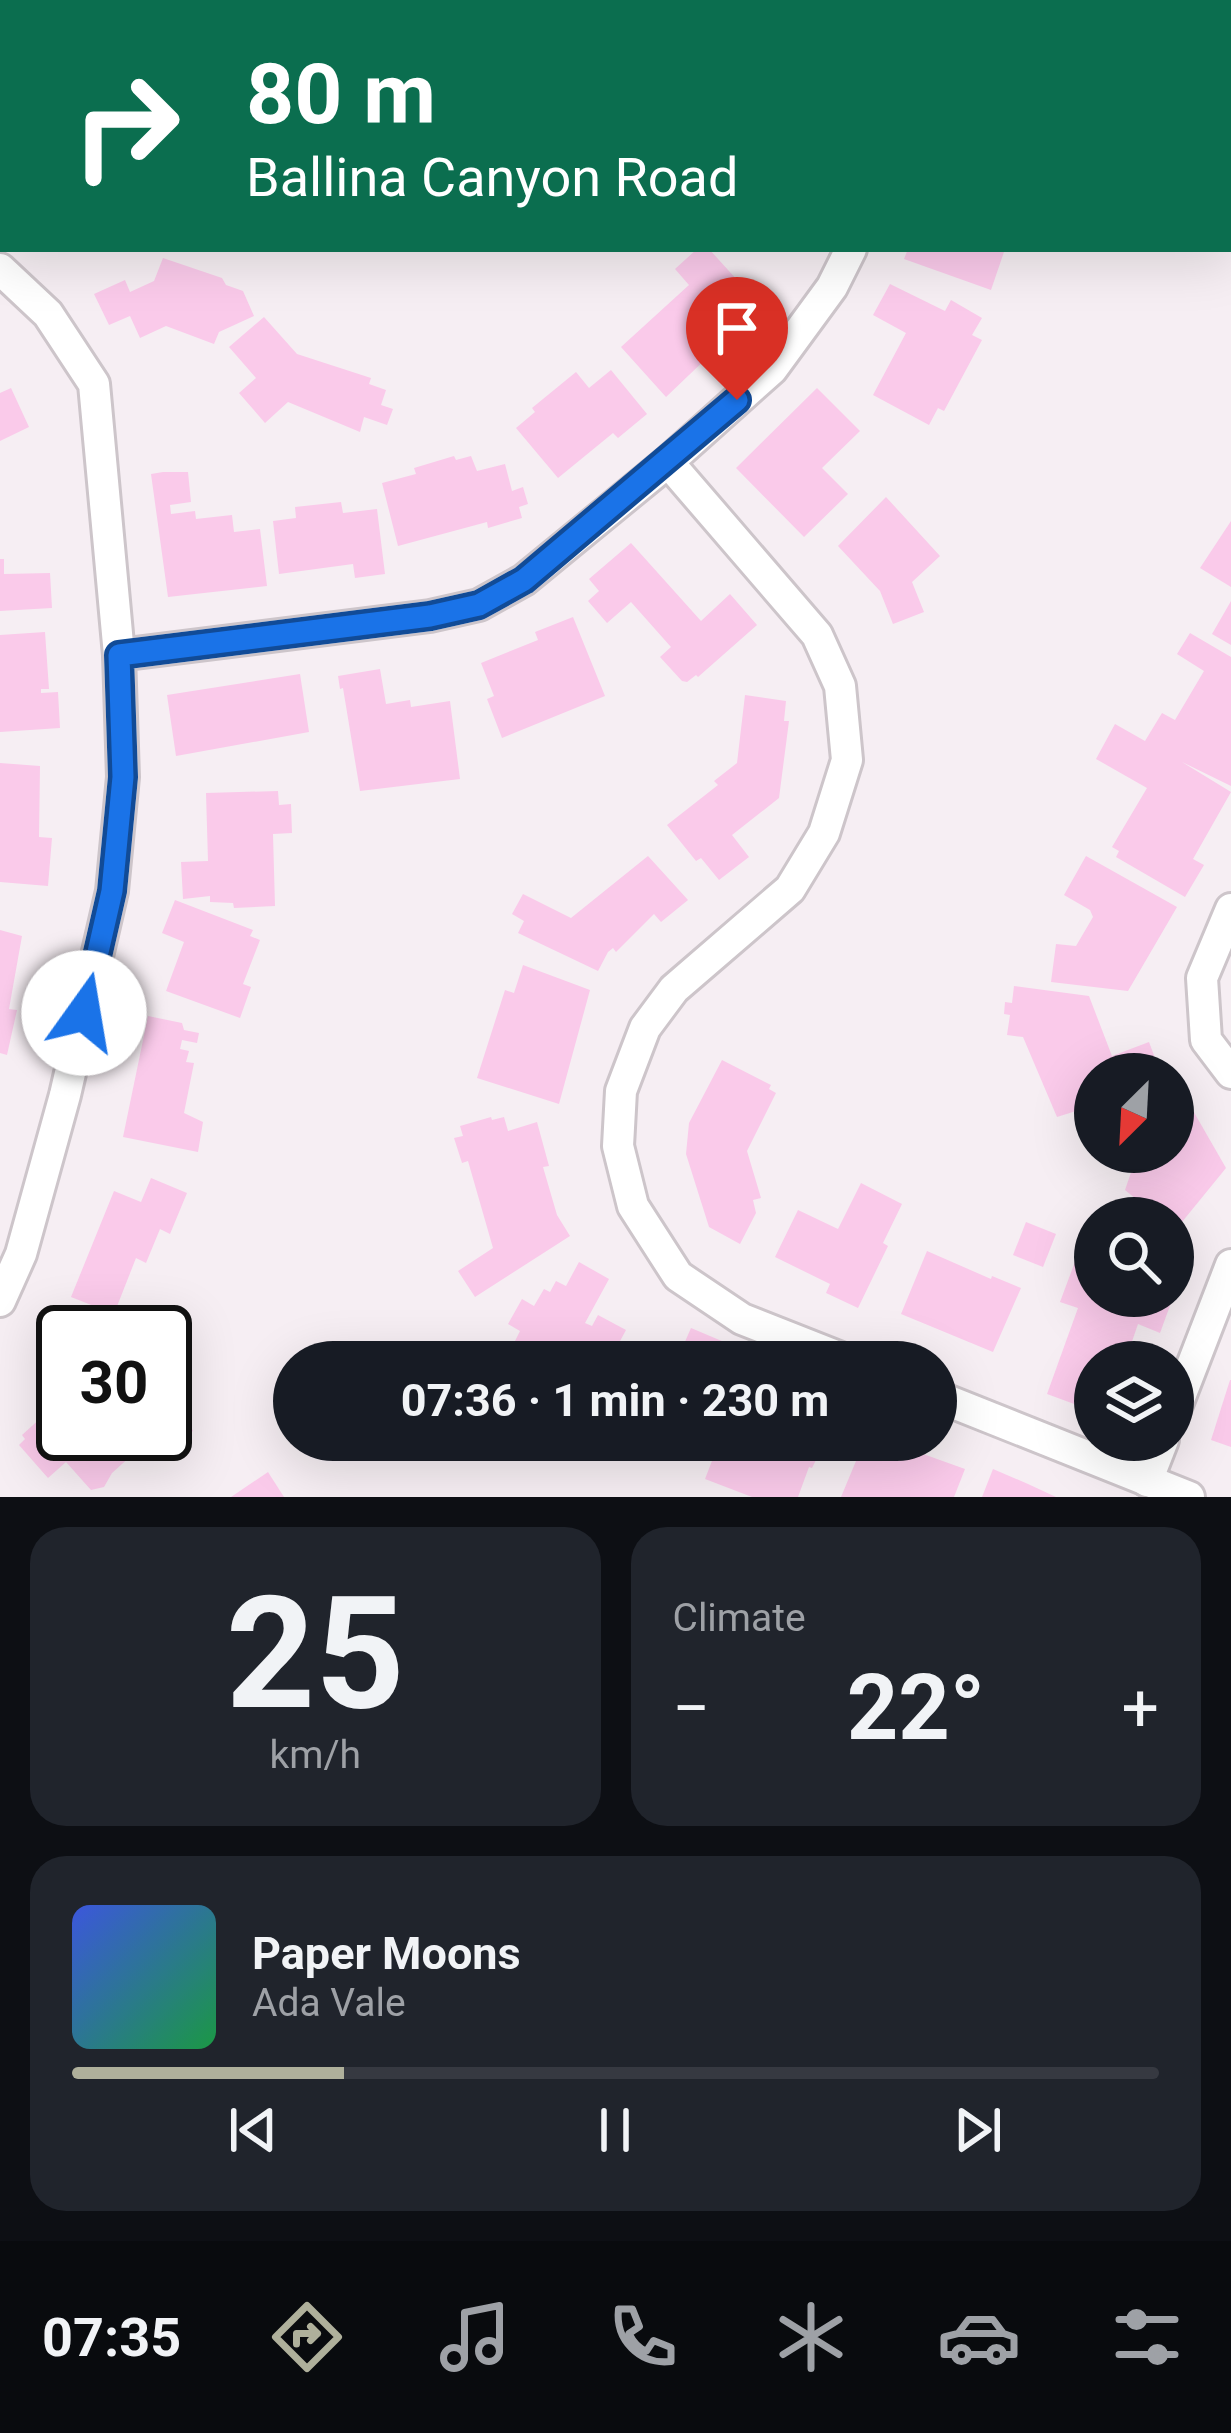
<!DOCTYPE html>
<meta charset="utf-8">
<style>
:root{--surface:#171b24;--page:#20242c;--text:#f1f3f6;--muted:#9ea1a6;--line:#363941;--accent:#afb09b}
body{margin:0;font-family:Roboto,sans-serif;background:var(--page);color:var(--text);height:100vh;display:flex;flex-direction:column;font-size:45px;white-space:nowrap}
*{box-sizing:border-box;margin:0}
p{font-size:39px;color:var(--muted)}
.icon{flex:none;width:66px;height:66px;fill:none;stroke:currentColor;stroke-width:2;stroke-linecap:round;stroke-linejoin:round}
.map{position:relative;height:1497px;overflow:hidden}
.side{display:flex;flex-direction:column;gap:30px;padding:30px;background:#0d0f14;flex:1}
.side>*{flex:none}
.guide{position:absolute;left:0px;top:0px;width:1233px;height:252px;box-shadow:0 12px 48px #0002;background:#0b6e4f;color:#fff;overflow:hidden}
.needle{width:78px;rotate:204deg}
.tools{position:absolute;left:1074px;top:1053px;display:grid;gap:24px}
.tools a{display:grid;place-items:center;width:120px;height:120px;border-radius:50%;background:var(--surface);box-shadow:0 12px 48px #0002;font-size:60px}
.speed{position:absolute;left:36px;top:1305px;display:flex;gap:24px;font-size:60px;font-weight:700;text-align:center}
.speed>*{display:grid;place-content:center;width:156px;height:156px;border-radius:50%;background:var(--surface);box-shadow:0 12px 48px #0002;line-height:1}
.speed .limit{border:6px solid #111;border-radius:18px;background:#fff;color:#111}
.pin{position:absolute;display:grid;place-items:center;width:102px;height:102px;color:#fff;margin:-123px -51px;border-radius:50% 50% 50% 0;rotate:-45deg;box-shadow:0 0 12px #0007}
.pin .icon{rotate:45deg}
.me{position:absolute;width:132px;margin:-66px;rotate:13deg;stroke-linejoin:round;filter:drop-shadow(0 0 9px #0008)}
.turn{display:flex;align-items:center;gap:42px;height:252px;padding:0 48px;font-size:54px}
.turn .icon{width:156px;height:156px;stroke-width:2.5}
.turn b{display:block;font-size:84px;line-height:102px}
.big{font-size:90px;font-weight:700;line-height:1.1}
.side .widget{flex:1;display:flex;flex-direction:column;justify-content:center;gap:18px;min-width:0;padding:0 42px;border-radius:36px;background:var(--page)}
.side .dial{align-items:center;gap:0}
.dial b{font-size:156px;line-height:1}
.song{display:flex;align-items:center;gap:36px}
.cover{width:144px;height:144px;border-radius:18px;background:linear-gradient(135deg,hsl(230 70% 55%),hsl(140 70% 35%))}
.played{height:12px;border-radius:6px;background:linear-gradient(90deg,var(--accent) 25%,var(--line) 25%)}
.keys{display:flex;justify-content:space-around;direction:ltr}
.heat{display:flex;justify-content:space-between;align-items:center;font-size:66px;direction:ltr}
.side .tiles{flex:1;display:grid;gap:30px;grid-template-columns:1fr 1fr}
.widget:last-child{grid-column:span 2}
.trip{position:absolute;left:273px;top:1341px;width:684px;height:120px;border-radius:60px;background:var(--surface);box-shadow:0 12px 48px #0002;font-weight:700;line-height:120px;text-align:center}
.dock{display:flex;height:192px;justify-content:space-around;align-items:center;background:#090b0e;color:var(--muted)}
.dock .icon{width:84px;height:84px}
.dock .active{color:var(--accent)}
.dock b{font-size:54px;color:var(--text)}
.map>svg:first-child{display:block}
.building{fill:#facaea}
.lines{fill:none;stroke-linecap:round;stroke-linejoin:round}
.street-casing{stroke:#cdc5ca;stroke-width:36}
.street{stroke:#fff;stroke-width:30}
.route-casing{stroke:#114b97;stroke-width:30}
.route{stroke:#1a73e8;stroke-width:21}
</style>
<div class="map">
<svg width="1231" height="1497" viewBox="0 0 1231 1497">
<rect width="100%" height="100%" fill="#f6eef3"/>
<g class="building">
<path d="M697 249H709L738 281 735 283 761 302 738 333 735 331 666 397 621 347 689 285 675 269Z"/>
<path d="M908 249H1005L991 290 904 259Z"/>
<path d="M163 258 222 278 226 285 243 291 254 316 219 332 214 344 166 326 140 338 130 316 109 325 94 294 125 280 130 292 154 281Z"/>
<path d="M890 284 945 311 951 300 982 318 972 335 982 340 944 411 938 408 929 425 873 395 906 333 873 315Z"/>
<path d="M264 317 297 354 371 378 369 384 386 390 381 405 393 409 387 425 364 417 360 432 288 402 265 423 239 393 256 378 229 347Z"/>
<path d="M611 370 647 414 618 438 613 433 558 478 516 428 535 412 532 408 576 372 589 388Z"/>
<path d="M11 388 29 427 0 441V393Z"/>
<path d="M817 388 860 431 822 468 848 494 804 537 736 468Z"/>
<path d="M454 456 456 460 471 456 477 471 505 464 512 491 523 487 528 504 519 507 522 518 488 528 487 522 398 546 382 483 416 474 414 468Z"/>
<path d="M163 472H188L191 502 170 505 171 514 195 511 196 519 232 515 234 532 260 529 267 586 168 597 151 474Z"/>
<path d="M886 497 940 556 912 582 924 612 893 624 880 591 838 546Z"/>
<path d="M341 502 343 513 377 509 385 574 355 578 353 564 279 574 273 521 296 518 295 507Z"/>
<path d="M1231 521V587L1200 568Z"/>
<path d="M631 543 701 621 730 594 757 625 698 677 696 675 687 682 682 681 660 657 671 647 631 602 607 623 588 601 599 591 589 579Z"/>
<path d="M0 559H4V574L50 573 52 608 0 611Z"/>
<path d="M1231 601V645L1212 634Z"/>
<path d="M573 617 605 696 502 738 487 699 494 696 481 663 538 640 535 632Z"/>
<path d="M45 632 49 689H41V693L58 692 60 728 0 732V635Z"/>
<path d="M1190 633 1231 657V786L1182 762 1231 792 1193 859 1204 865 1185 897 1116 857 1119 851 1112 847 1147 788 1096 759 1115 724 1145 741 1162 713 1175 720 1204 671 1177 654Z"/>
<path d="M380 669 386 704 410 700 411 707 450 701 460 779 360 791 343 688 340 689 338 676Z"/>
<path d="M300 674 309 732 176 756 167 695Z"/>
<path d="M745 695 786 701 784 721H789L779 798 732 835 749 857 719 880 701 858 696 861 667 825 718 785 714 781 737 763Z"/>
<path d="M0 763 40 766 39 837 52 838 48 886 0 882Z"/>
<path d="M278 791 279 805 291 804 292 833 273 834 275 906 234 908 233 903 210 902V896L183 899 181 862 208 861 206 793Z"/>
<path d="M648 856 688 900 661 922 654 914 616 952 613 948 608 952 598 971 518 933 524 921 512 914 523 894 571 918Z"/>
<path d="M1086 856 1177 907 1128 991 1051 982 1056 944 1076 946 1093 917 1090 910 1064 895Z"/>
<path d="M175 900 253 930 250 936 260 940 243 984 251 987 240 1018 166 991 184 942 162 933Z"/>
<path d="M0 930 22 936 9 1009 17 1010 7 1055 0 1053Z"/>
<path d="M523 965 590 990 559 1104 477 1078 505 990 514 993Z"/>
<path d="M1014 986 1089 996 1112 1056 1149 1042 1161 1074H1095V1105L1057 1117 1023 1037 1007 1035 1010 1015 1004 1014 1005 1002 1012 1003Z"/>
<path d="M148 1016 182 1023 184 1030 199 1033 197 1043 182 1040 180 1049 189 1051 186 1062 194 1063 184 1113 203 1122 198 1152 123 1137Z"/>
<path d="M722 1060 771 1085 769 1089 776 1093 747 1151 761 1198 753 1200 756 1213 740 1244 709 1227 686 1154 689 1123Z"/>
<path d="M1176 1081 1226 1168 1173 1233V1218H1139L1128 1209 1136 1199 1125 1190 1138 1152H1173Z"/>
<path d="M491 1117 492 1120 504 1117 508 1131 537 1122 549 1166 543 1167 557 1215 570 1236 475 1297 458 1271 493 1248 468 1161 462 1163 454 1138 463 1136 460 1126Z"/>
<path d="M151 1178 187 1193 170 1234 160 1229 146 1263 136 1258 114 1314 71 1297 114 1191 141 1202Z"/>
<path d="M861 1183 902 1204 883 1243 888 1246 858 1308 826 1293 830 1284 775 1257 798 1210 838 1229Z"/>
<path d="M1026 1222 1056 1234 1043 1267 1013 1255Z"/>
<path d="M927 1251 991 1279 992 1276 1021 1288 993 1352 901 1314Z"/>
<path d="M1079 1251 1095 1258V1296H1173V1279L1179 1281 1160 1333 1138 1324 1125 1362H1095V1401L1088 1399 1085 1408 1047 1394 1078 1308 1060 1302Z"/>
<path d="M579 1262 609 1279 585 1323 592 1326 598 1315 626 1330 612 1356 616 1362H544L513 1345 520 1331 508 1324 522 1299 534 1306 544 1289 550 1292 556 1281 566 1286Z"/>
<path d="M691 1328 736 1347 729 1362 677 1360Z"/>
<path d="M165 1367 187 1368 179 1424 193 1430 180 1457 155 1444 160 1434H165Z"/>
<path d="M1230 1380H1231V1447L1211 1440Z"/>
<path d="M63 1402V1434H139L136 1437 143 1445 112 1473 104 1487 91 1490 66 1462 48 1478 19 1445 25 1439 22 1435 53 1407 57 1412Z"/>
<path d="M589 1440H692L684 1458 664 1450 659 1461 622 1445 619 1453Z"/>
<path d="M720 1440H826L812 1468 809 1467 798 1497H752L705 1479Z"/>
<path d="M855 1440H907L915 1443 912 1450 965 1469 954 1497H841L856 1461 848 1457Z"/>
<path d="M993 1469 1028 1484 1056 1497H982Z"/>
<path d="M268 1472 284 1497H231Z"/>
</g>
<g class="lines">
<defs>
<g id="street">
<path d="M1110 0H1193"/>
<path d="M928 3 929 0"/>
<path d="M0 269 48 314 94 384 119 655 123 777 112 891 65 1095 21 1254 0 1301"/>
<path d="M668 462 817 635 840 686 847 760 824 833 790 889 674 989 645 1028 621 1091 618 1146 633 1206 678 1276 742 1319 851 1362"/>
<path d="M119 655 430 616 479 605 524 580 668 462 772 369 832 287 851 249"/>
<path d="M1231 909 1202 978 1206 1040 1231 1073"/>
<path d="M936 1396 1189 1497"/>
<path d="M1173 1415 1231 1265"/>
<path d="M1147 1481 1163 1440"/>
</g>
</defs>
<use href="#street" class="street-casing"/>
<use href="#street" class="street"/>
</g>
<g class="lines">
<defs>
<path id="route" d="M84 1013 112 891 123 777 119 655 430 616 479 605 524 580 737 400"/>
</defs>
<use href="#route" class="route-casing"/>
<use href="#route" class="route"/>
</g>
</svg>
<div class="tools">
<a><svg class="needle" viewBox="-14 -14 28 28"><path d="M0-13l5 13h-10z" fill="#e53935"/><path d="M0 13l5-13h-10z" fill="#9ea1a6"/></svg></a>
<a><svg class="icon" aria-label="search" viewBox="0 0 24 24"><circle cx="10" cy="10" r="6"/><path d="M15 15l6 6"/></svg></a>
<a><svg class="icon" aria-label="layers" viewBox="0 0 24 24"><path d="M12 4l9 5-9 5-9-5zM3 14l9 5 9-5"/></svg></a>
</div>
<div class="speed"><div class="limit">30</div></div>
<div class="pin" style="left:737px;top:400px;background:#d93025"><svg class="icon" aria-label="arrive" viewBox="0 0 24 24"><path d="M6 21V4h12l-3 4 3 4H6"/></svg></div>
<svg class="me" style="left:84px;top:1013px" viewBox="-20 -20 40 40"><circle r="19" fill="#fff"/><path d="M0-13L10 11 0 6-10 11z" fill="#1a73e8"/></svg>
<div class="trip">07:36 · 1 min · 230 m</div>
<div class="guide">
<div class="turn"><svg class="icon" aria-label="right" viewBox="0 0 24 24"><path d="M7 20v-9h11M14 6l5 5-5 5"/></svg><div><b>80 m</b>Ballina Canyon Road</div></div>
</div>
</div>
<section class="side">
<div class="tiles">
<div class="widget dial"><b>25</b><p>km/h</p></div>
<div class="widget"><p>Climate</p>
<div class="heat"><a>−</a><b class="big">22°</b><a>+</a></div>
</div>
<div class="widget">
<div class="song"><i class="cover"></i><div><b>Paper Moons</b><p>Ada Vale</p></div></div>
<div class="played"></div>
<div class="keys"><svg class="icon" aria-label="previous" viewBox="0 0 24 24"><path d="M18 5L8 12l10 7zM5 5v14"/></svg><svg class="icon" aria-label="pause" viewBox="0 0 24 24"><path d="M8 5v14M16 5v14"/></svg><svg class="icon" aria-label="next" viewBox="0 0 24 24"><path d="M6 5l10 7-10 7zM19 5v14"/></svg></div>
</div>
</div>
</section>
<nav class="dock">
<b>07:35</b>
<svg class="icon active" aria-label="directions" viewBox="0 0 24 24"><path d="M12 3l9 9-9 9-9-9zM9 14v-3h6M13 9l2 2-2 2"/></svg>
<svg class="icon" aria-label="music" viewBox="0 0 24 24"><path d="M9 18V5l10-2v13"/><circle cx="6" cy="18" r="3"/><circle cx="16" cy="16" r="3"/></svg>
<svg class="icon" aria-label="phone" viewBox="0 0 24 24"><path d="M5 4h4l2 5-3 2q2 4 5 5l2-3 5 2v4C11 20 4 13 5 4z"/></svg>
<svg class="icon" aria-label="climate" viewBox="0 0 24 24"><path d="M12 3v18M4 7l16 10M4 17L20 7"/></svg>
<svg class="icon" aria-label="car" viewBox="0 0 24 24"><path d="M5 17H2v-5l4-1 3-4h7l3 4 3 1v5h-3M9 17h6M6 11h13"/><circle cx="7" cy="17" r="2"/><circle cx="17" cy="17" r="2"/></svg>
<svg class="icon" aria-label="filters" viewBox="0 0 24 24"><path d="M4 7h16M4 17h16"/><circle cx="9" cy="7" r="2"/><circle cx="15" cy="17" r="2"/></svg>
</nav>
